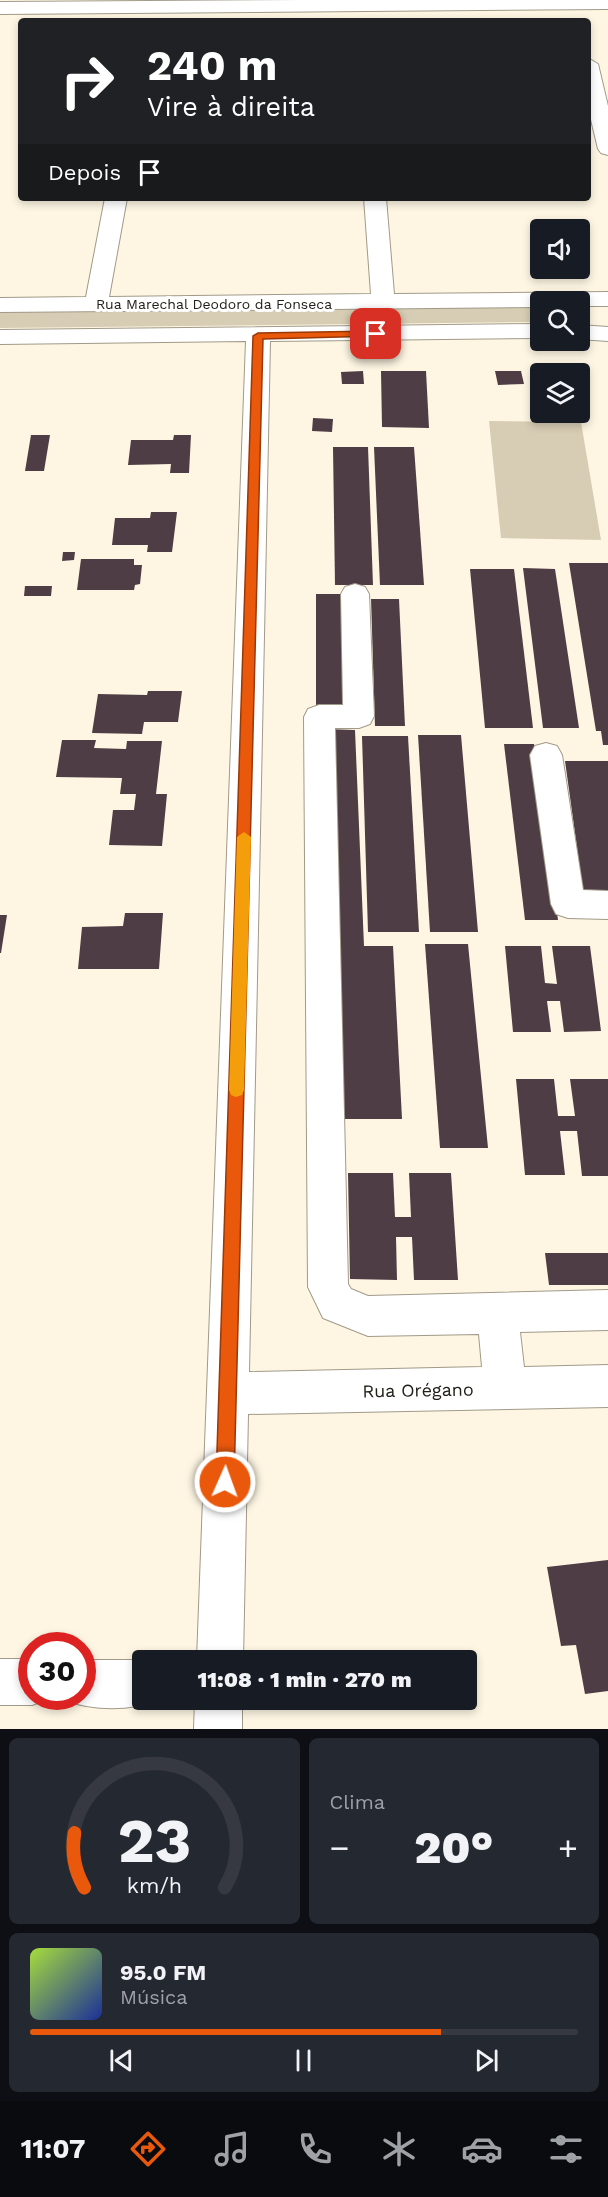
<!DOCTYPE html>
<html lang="pt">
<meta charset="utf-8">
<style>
:root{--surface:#171b24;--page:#242831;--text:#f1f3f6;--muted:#9ea1a6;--line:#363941;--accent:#ea580c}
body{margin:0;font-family:"Work Sans",sans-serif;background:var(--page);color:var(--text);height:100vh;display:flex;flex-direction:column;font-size:22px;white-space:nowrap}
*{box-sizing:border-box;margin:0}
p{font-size:20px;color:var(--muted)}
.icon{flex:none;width:33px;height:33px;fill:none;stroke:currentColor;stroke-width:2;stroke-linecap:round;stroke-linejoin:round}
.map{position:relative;height:1729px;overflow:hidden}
.side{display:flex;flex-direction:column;gap:9px;padding:9px;background:#0d0f14;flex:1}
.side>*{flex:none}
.hud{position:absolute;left:18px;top:18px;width:573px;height:183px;border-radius:6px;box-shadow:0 3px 9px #0003;background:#202124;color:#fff;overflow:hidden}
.buttons{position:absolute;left:530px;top:219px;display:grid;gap:12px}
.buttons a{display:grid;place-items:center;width:60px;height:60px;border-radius:6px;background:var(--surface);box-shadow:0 3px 9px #0003;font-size:30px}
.speed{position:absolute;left:18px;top:1632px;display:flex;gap:12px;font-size:30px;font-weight:700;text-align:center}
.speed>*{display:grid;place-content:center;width:78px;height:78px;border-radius:50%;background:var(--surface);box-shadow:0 3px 9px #0003;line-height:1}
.speed .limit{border:9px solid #d22;background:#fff;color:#111}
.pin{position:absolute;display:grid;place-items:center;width:51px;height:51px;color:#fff;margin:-26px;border-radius:12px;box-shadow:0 3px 9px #0006}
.me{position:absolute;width:66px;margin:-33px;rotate:2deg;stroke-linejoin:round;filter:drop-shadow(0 0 4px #0008)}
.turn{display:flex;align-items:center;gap:21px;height:126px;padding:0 30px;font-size:27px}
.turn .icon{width:78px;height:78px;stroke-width:2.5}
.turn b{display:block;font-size:42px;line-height:51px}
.then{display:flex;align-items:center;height:57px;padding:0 30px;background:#0003;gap:12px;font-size:22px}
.big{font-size:45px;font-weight:800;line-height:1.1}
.side .widget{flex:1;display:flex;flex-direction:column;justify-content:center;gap:9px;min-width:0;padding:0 21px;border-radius:9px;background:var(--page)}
.side .dial{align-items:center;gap:0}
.dial svg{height:156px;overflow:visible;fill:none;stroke:var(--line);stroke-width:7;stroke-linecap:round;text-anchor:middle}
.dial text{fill:var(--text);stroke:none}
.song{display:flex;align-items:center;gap:18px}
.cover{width:72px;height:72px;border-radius:9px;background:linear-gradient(135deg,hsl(80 70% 55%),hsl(230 70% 35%))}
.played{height:6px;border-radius:3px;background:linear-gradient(90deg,var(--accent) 75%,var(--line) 75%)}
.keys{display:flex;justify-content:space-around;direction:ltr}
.heat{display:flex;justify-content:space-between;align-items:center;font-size:33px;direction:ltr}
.side .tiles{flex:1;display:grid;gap:9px;grid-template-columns:1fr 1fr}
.widget:last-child{grid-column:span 2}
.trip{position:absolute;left:132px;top:1650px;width:345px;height:60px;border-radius:6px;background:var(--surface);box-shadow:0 3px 9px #0003;font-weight:800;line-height:60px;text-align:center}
.dock{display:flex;height:96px;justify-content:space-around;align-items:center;background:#090b0e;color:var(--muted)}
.dock .icon{width:42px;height:42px}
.dock .on{color:var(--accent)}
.dock b{font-size:27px;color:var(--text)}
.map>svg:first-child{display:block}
.green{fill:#d7cdb4}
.building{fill:#4e3d44}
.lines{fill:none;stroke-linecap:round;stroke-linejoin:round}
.minor-casing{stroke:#a19a89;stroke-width:2}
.minor{fill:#fff;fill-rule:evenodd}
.route{fill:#ea580c;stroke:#983908;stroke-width:1.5}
.slow{fill:#f59e0b}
.labels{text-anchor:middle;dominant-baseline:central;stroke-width:6;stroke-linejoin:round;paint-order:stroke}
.far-street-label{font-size:14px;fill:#222019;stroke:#fff}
.near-street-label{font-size:18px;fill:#222019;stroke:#fff}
</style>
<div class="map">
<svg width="608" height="1729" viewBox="0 0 608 1729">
<rect width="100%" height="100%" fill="#fef6e3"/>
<g class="green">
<path d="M540 306V322L0 328V312Z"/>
<path d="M489 421 581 422 601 540 501 538Z"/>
</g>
<g class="building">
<path d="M363 371 364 384H342L341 372Z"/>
<path d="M381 371H426L429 428 382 427Z"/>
<path d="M495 371H521L524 384 498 385Z"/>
<path d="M313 418 333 419 332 432 312 431Z"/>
<path d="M31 435H50L44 471H25Z"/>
<path d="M174 435H191L189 473H170L171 464 128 465 131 440H173Z"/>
<path d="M333 447H368L373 585H335Z"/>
<path d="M374 447H414L424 585H380Z"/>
<path d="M151 512H177L172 552H147L148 545H112L115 518H150Z"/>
<path d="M63 552H75L74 560 62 561Z"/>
<path d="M81 559H134V565H142L140 584 135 585 134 590H77Z"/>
<path d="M569 563H608V745H603L601 731H596Z"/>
<path d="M523 568 555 569 579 728H543Z"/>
<path d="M470 569H514L533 728H485Z"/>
<path d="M25 586H52L51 596H24Z"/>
<path d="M316 594H343L345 706H316Z"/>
<path d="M371 599H399L405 726H375Z"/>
<path d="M148 691H182L178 722H144L142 734 92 733 98 694 147 695Z"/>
<path d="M326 729 355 730 364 946H393L402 1119H335Z"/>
<path d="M418 735H461L478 932H430Z"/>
<path d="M362 736H408L419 932H368Z"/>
<path d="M62 740H96L94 748 126 749 127 741H162L156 794H167L162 846 109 845 113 810H134L136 794H120L122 778 56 777Z"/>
<path d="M504 744H534L558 920H525Z"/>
<path d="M565 761H608V898H584Z"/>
<path d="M125 913H163L159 969H78L82 927 123 926Z"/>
<path d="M0 915H7L1 953H0Z"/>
<path d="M425 944H468L488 1148H440Z"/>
<path d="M505 946H541L545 983 557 984 552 946H590L601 1031 564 1032 560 1001H547L551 1032H513Z"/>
<path d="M516 1079H554L558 1116H575L570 1079H608V1176H582L577 1131H560L565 1175H525Z"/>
<path d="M348 1173H393L395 1217H411L409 1173H451L458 1280H414L412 1237H396L397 1280 350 1279Z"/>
<path d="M545 1253H608V1285H549Z"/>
<path d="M608 1560V1691L585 1694 576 1645 561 1646 547 1567Z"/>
</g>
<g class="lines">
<defs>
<g id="minor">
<path d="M302 0H608V9L0 14V2Z"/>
<path d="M588 58 598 64 608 106V155L601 153 598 149 588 107Z"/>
<path d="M105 198H127L109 297 371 294 364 198H386L394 294 608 292V306H579V302H540V307L0 312V298L86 297Z"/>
<path d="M540 324V338L270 341 249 1372 482 1367 479 1334 368 1336 323 1318 308 1287 304 717 308 709 319 705H343L341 594 345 587 355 584 365 587 369 594 374 716 370 724 359 728H335L348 1284 351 1289 368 1296 608 1290V1330L520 1332 524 1367 608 1365V1407L248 1414 243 1660H197L246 341 0 344V330Z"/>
<path d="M579 325 608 327V341L579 339Z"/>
<path d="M546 743 557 746 562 755 583 890 608 891V919L568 918 556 914 551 904 530 755 535 746Z"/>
<path d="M0 1659H32V1696H49V1699L32 1705H0Z"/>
<path d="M82 1660H144L142 1700H159C131 1711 93 1711 65 1700L64 1696H82Z"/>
<path d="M195 1700H242V1729H194Z"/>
</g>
</defs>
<use href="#minor" class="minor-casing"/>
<use href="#minor" class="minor"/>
</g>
<path class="route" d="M376 331 381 334 379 336 263 339 234 1482 232 1489 225 1491 219 1489 216 1482 253 336 258 333Z"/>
<path class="slow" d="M244 832 251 837 244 1090 242 1095 236 1097 231 1095 229 1090 237 837Z"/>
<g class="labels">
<g class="far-street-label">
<text x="214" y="304">Rua Marechal Deodoro da Fonseca</text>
</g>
<g class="near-street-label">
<text transform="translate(418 1390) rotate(-1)">Rua Orégano</text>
</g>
</g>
</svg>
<div class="buttons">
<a><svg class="icon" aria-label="sound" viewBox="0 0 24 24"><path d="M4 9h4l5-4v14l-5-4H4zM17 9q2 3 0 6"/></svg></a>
<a><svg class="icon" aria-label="search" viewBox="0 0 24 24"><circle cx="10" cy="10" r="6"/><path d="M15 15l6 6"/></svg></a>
<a><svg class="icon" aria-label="layers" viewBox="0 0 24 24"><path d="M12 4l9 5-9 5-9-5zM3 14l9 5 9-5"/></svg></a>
</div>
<div class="speed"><div class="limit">30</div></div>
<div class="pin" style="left:376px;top:334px;background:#d93025"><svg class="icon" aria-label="arrive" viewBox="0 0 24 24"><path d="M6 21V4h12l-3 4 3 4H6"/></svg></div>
<svg class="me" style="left:225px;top:1482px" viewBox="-20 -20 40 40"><circle r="17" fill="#ea580c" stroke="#fff" stroke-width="3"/><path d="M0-11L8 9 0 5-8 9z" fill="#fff"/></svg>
<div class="trip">11:08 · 1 min · 270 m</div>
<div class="hud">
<div class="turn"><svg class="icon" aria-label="right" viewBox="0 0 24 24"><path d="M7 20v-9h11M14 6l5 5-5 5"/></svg><div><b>240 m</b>Vire à direita</div></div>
<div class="then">Depois<svg class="icon" aria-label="arrive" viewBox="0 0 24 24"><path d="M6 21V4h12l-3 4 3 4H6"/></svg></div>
</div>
</div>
<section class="side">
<div class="tiles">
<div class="widget dial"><svg viewBox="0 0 100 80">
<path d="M14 69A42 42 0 1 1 86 69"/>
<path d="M14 69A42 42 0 0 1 9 41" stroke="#ea580c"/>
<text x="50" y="56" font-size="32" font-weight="700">23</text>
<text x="50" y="72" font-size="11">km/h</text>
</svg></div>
<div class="widget"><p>Clima</p>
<div class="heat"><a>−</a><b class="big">20°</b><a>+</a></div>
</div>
<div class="widget">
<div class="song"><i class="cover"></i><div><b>95.0 FM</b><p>Música</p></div></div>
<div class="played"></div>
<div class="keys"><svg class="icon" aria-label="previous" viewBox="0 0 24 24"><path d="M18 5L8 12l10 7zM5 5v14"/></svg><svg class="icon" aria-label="pause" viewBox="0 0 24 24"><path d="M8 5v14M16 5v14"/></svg><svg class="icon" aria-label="next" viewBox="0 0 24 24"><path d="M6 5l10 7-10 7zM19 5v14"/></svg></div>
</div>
</div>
</section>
<nav class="dock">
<b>11:07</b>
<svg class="icon on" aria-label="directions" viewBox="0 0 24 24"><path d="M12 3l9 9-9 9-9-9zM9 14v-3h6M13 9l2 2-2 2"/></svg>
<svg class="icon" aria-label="music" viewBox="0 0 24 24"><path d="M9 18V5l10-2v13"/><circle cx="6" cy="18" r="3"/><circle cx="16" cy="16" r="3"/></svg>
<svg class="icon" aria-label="phone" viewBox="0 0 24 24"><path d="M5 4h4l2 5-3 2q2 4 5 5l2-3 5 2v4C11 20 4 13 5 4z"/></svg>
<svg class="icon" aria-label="climate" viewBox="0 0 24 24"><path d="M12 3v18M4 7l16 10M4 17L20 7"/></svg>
<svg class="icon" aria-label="car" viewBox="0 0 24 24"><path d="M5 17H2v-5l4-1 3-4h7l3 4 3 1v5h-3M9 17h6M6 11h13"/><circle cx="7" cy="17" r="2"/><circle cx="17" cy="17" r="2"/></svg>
<svg class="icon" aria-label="filters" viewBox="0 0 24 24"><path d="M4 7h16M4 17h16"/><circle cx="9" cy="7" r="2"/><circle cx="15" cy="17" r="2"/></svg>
</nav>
